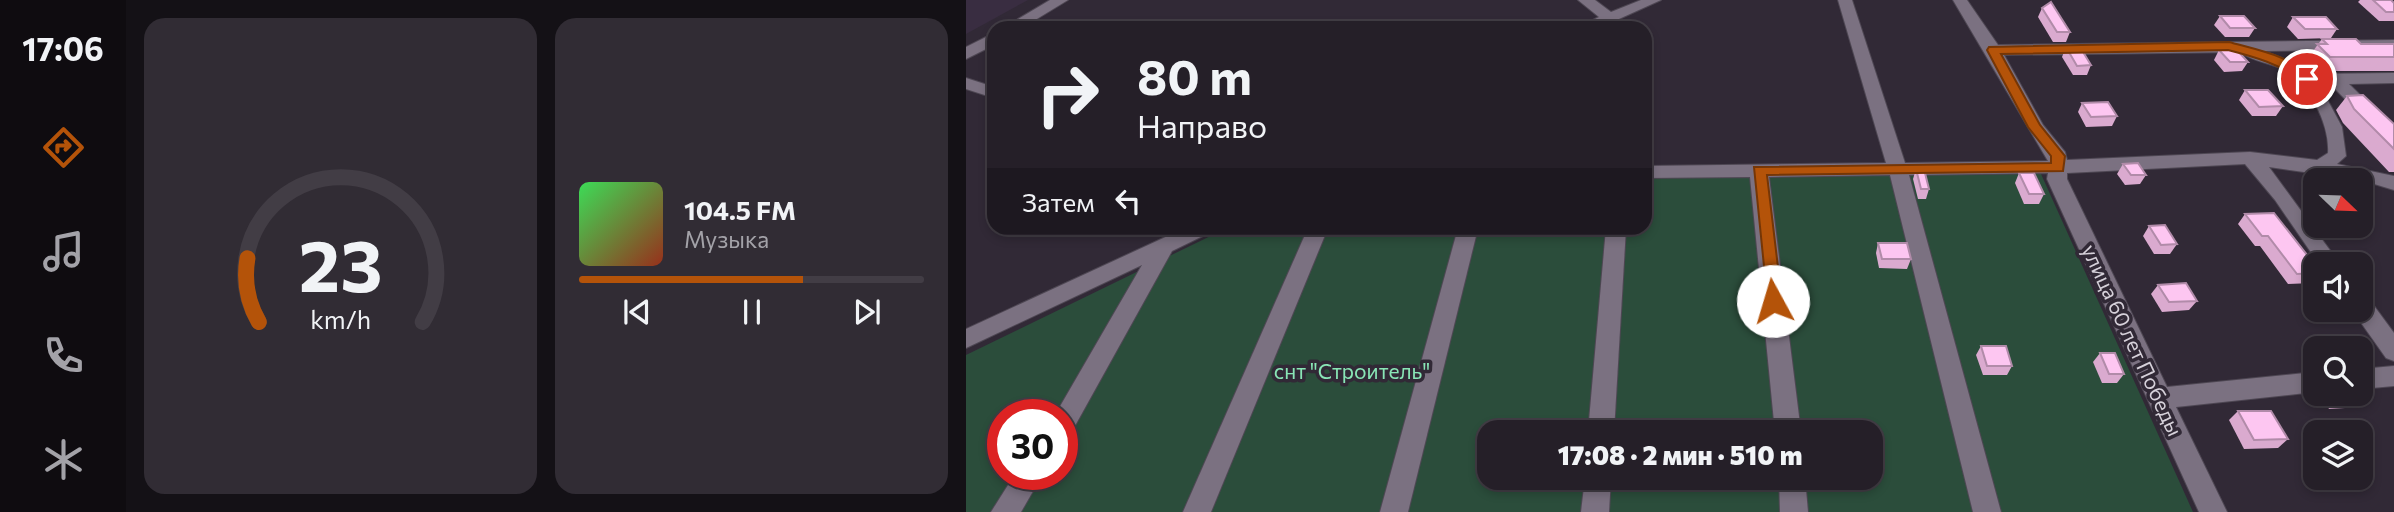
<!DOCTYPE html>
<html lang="ru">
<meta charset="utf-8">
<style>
:root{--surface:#251f28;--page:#312c34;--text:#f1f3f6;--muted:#a3a2a8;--line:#423d45;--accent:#b45309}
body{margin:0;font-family:Commissioner,sans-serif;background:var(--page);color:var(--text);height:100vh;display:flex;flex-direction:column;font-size:26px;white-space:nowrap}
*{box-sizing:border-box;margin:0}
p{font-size:23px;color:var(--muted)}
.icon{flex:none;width:38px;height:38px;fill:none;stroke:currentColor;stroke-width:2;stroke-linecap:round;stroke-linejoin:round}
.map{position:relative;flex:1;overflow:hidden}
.details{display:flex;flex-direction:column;gap:18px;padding:18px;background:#141116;width:840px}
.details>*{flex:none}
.guide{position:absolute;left:21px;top:21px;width:665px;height:214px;border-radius:21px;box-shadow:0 4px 10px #0003,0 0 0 2px var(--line);background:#251f28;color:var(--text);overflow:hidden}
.needle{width:46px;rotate:113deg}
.fabs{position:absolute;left:1337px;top:168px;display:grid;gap:14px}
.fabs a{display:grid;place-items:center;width:70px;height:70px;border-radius:14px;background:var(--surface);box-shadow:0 4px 10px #0003,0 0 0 2px var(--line);font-size:35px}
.speed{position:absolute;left:21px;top:399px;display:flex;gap:14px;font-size:35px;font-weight:700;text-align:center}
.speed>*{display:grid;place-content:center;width:91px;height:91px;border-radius:50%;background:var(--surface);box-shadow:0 4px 10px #0003,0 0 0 2px var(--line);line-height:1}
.speed .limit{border:10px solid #d22;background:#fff;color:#111}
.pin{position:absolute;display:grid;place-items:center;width:60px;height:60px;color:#fff;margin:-30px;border:4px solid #fff;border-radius:50%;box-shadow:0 2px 7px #0007}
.me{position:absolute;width:77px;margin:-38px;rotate:354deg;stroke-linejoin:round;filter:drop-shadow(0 0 5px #0008)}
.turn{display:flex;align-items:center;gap:24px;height:147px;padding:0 35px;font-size:32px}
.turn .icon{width:91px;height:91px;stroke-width:2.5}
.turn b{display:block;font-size:49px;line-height:60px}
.then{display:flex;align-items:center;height:66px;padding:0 35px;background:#0003;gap:14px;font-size:26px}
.details .tile{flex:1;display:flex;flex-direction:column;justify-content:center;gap:10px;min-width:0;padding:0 24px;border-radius:21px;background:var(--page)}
.details .dial{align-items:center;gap:0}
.dial svg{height:182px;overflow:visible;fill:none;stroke:var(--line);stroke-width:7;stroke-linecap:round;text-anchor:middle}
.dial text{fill:var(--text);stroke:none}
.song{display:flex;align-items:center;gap:21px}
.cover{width:84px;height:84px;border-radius:10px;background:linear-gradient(135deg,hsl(130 70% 55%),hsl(10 70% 35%))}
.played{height:7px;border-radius:4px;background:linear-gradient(90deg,var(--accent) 65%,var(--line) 65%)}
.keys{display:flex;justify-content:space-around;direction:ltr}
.details .tiles{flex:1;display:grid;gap:18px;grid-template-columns:repeat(2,1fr)}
.trip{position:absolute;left:511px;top:420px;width:406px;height:70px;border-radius:21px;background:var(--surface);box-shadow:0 4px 10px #0003,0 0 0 2px var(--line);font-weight:800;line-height:70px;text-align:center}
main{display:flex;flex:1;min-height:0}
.dock{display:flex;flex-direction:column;width:126px;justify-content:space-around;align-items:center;background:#0f0c10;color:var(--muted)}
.dock .icon{width:49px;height:49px}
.dock .selected{color:var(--accent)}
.dock b{font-size:32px;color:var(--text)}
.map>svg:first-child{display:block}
.built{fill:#392d41}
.green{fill:#2b4d3b;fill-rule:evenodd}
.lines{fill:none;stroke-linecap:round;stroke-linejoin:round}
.minor-casing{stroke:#4e4753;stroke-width:2}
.minor{fill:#7b7181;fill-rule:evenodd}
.wall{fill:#daaacf}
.building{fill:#fdc6f1;stroke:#b18ba9;stroke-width:2}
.route{fill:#b45309;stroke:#753606;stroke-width:2}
.labels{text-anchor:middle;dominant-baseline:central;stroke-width:7;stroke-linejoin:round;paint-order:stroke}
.street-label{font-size:21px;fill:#d6d1da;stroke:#312936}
.park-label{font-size:21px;fill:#89e6b6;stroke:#312936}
</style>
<main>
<nav class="dock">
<b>17:06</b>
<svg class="icon selected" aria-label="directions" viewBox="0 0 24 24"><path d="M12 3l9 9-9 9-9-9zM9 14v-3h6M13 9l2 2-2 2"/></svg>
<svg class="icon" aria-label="music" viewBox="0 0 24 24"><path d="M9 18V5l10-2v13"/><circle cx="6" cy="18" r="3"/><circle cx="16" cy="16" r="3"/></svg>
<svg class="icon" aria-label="phone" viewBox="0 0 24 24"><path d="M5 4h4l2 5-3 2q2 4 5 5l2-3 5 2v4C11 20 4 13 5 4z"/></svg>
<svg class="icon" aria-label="climate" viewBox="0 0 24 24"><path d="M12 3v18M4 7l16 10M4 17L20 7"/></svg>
</nav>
<section class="details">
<div class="tiles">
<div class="tile dial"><svg viewBox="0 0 100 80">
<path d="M14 69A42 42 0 1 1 86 69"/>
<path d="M14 69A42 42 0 0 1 9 41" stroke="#b45309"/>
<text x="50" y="56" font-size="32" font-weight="700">23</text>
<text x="50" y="72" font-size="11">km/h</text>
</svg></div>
<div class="tile">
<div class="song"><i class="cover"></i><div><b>104.5 FM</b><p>Музыка</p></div></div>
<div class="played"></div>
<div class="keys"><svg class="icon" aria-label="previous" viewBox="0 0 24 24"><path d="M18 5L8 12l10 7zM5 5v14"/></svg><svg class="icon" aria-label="pause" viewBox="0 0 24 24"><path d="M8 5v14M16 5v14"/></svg><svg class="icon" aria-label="next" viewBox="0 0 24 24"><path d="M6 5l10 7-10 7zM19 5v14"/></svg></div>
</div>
</div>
</section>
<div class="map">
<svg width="1428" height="512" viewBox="0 0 1428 512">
<rect width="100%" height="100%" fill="#312936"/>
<path class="built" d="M0 0H62L0 34Z"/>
<path class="green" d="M1075 174 1227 512H0V355L261 228H679V177ZM37 415H96V474H37ZM523 432H905V478H523Z"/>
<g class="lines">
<defs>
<g id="minor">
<path d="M84 0H102L56 28H37Z"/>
<path d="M612 0H629L645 12 675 0H695L633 28H611L633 17Z"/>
<path d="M872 0H886L939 163 1082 161 987 0H1001L1032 45 1428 40V50L1298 51 1333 65 1345 74 1428 73V83L1383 84 1428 128V144L1422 142 1364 84H1353L1376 127 1380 156 1371 164 1428 176V190L1395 180 1303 167 1374 264H1353L1309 200 1279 164 1101 173V179L1201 387 1349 372V392L1210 407 1261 512H1233L1081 179 1082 173 943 175 1035 512H1007L924 175 803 177 835 432H809L784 177 679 178V166L920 163ZM1274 52C1287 62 1306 63 1320 71 1344 84 1364 126 1362 153L1351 160 1284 152 1101 160 1099 152 1077 125 1038 55Z"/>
<path d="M28 33V45L0 59V47Z"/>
<path d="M0 78 28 87V98L0 89Z"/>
<path d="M219 228H246L243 233 206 251 105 433 96 436V415H89L176 265 0 348V329Z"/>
<path d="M342 228H362L245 512H217Z"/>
<path d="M492 228H512L442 512H414Z"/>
<path d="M640 228H660L648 432H622Z"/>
<path d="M1395 296 1403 299 1428 333V361L1420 358 1386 310H1395Z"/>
<path d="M1428 366V386L1395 389V369Z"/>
<path d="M49 474H77L55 512H25Z"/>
<path d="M619 478H645L643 512H615Z"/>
<path d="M813 478H839L842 512H814Z"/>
</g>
</defs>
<use href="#minor" class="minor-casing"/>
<use href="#minor" class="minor"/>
</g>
<g class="wall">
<path d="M1394 0H1425L1428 3V21H1413L1392 2Z"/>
<path d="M1076 8 1104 32 1100 42H1087L1072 17Z"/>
<path d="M1254 16 1289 28 1283 37H1259L1248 25Z"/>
<path d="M1327 17 1371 29 1365 38 1332 39 1321 27Z"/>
<path d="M1356 39 1395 44H1428V71H1354L1341 59Z"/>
<path d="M1100 47 1125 65 1121 75H1107L1096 57Z"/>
<path d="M1253 50 1282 62 1276 71 1258 72 1248 60Z"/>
<path d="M1279 90 1317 106 1310 116H1286L1273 100Z"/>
<path d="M1381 96 1428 124V172H1423L1377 123 1370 110Z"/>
<path d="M1116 103 1151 116 1146 126 1120 127 1112 112Z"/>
<path d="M1157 164 1180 175 1174 184 1159 185 1151 174Z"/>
<path d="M950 169 963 189 960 199H952L947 179Z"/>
<path d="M1053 173 1078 194 1073 204H1058L1049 183Z"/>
<path d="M1279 214 1349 265V280L1347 283 1322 284 1294 246H1289L1272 224Z"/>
<path d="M1183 226 1211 244 1204 254H1188L1177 236Z"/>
<path d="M912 243 945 259 941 269 913 268 910 253Z"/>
<path d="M1192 285 1231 301 1223 310 1196 312 1185 294Z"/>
<path d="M1015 346 1046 366 1041 375H1017L1010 355Z"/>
<path d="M1134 353 1158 374 1151 383H1136L1127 362Z"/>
<path d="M1355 394H1386L1390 399 1379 408 1363 409Z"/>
<path d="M1272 411 1322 439 1312 448 1278 449 1263 420Z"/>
</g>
<g class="building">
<path d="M1407 0H1425L1428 3V12H1420Z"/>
<path d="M1085 2 1104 32H1091L1076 8Z"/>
<path d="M1254 16H1278L1289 28H1264Z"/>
<path d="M1327 17H1360L1371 29H1339Z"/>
<path d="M1356 39H1390L1395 44H1428V57H1364L1351 44H1361Z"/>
<path d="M1100 47H1114L1125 65 1111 66Z"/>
<path d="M1253 50H1271L1282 62H1264Z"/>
<path d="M1279 90H1302L1317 106 1293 107Z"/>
<path d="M1397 95 1428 124V149L1388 109 1381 96Z"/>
<path d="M1142 102 1151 116 1125 117 1116 103Z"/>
<path d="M1172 163 1180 175H1165L1157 164Z"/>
<path d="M950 169H958L963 189H955Z"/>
<path d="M1053 173H1068L1078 194H1063Z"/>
<path d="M1308 213 1349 265V273L1331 274 1302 236H1296L1279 214Z"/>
<path d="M1199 225 1211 244 1195 245 1183 226Z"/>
<path d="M912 243H941L945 259H916Z"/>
<path d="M1220 283 1231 301 1203 302 1192 285Z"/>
<path d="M1015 346H1040L1046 366H1021Z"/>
<path d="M1134 353H1149L1158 374H1143Z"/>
<path d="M1370 394H1386L1390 399 1374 400Z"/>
<path d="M1272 411H1305L1322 439 1288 440Z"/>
</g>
<path class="route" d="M1263 42C1292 50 1326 56 1347 79L1336 81C1314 64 1289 57 1262 50L1035 54 1074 125 1099 156 1097 171 801 175 816 301 807 308 802 306 788 167 1085 163V156L1062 127 1021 50 1023 47Z"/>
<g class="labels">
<g class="street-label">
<text transform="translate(1167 340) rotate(65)">улица 60 лет Победы</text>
</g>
<g class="park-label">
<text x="386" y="370">снт "Строитель"</text>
</g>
</g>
</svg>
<div class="fabs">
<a><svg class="needle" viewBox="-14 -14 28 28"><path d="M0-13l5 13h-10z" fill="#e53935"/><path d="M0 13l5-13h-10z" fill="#a3a2a8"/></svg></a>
<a><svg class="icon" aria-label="sound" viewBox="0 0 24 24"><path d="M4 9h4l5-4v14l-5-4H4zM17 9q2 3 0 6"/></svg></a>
<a><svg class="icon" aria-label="search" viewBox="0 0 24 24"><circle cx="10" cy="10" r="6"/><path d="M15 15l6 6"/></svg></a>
<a><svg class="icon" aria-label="layers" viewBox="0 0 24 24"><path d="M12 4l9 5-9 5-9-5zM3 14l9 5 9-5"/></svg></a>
</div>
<div class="speed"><div class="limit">30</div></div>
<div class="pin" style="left:1341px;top:79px;background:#d93025"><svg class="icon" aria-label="arrive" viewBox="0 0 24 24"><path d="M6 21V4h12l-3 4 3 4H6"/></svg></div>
<svg class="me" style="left:807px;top:301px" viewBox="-20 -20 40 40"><circle r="19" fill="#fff"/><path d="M0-13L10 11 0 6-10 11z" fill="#b45309"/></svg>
<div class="trip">17:08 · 2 мин · 510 m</div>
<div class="guide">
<div class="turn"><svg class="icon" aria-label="right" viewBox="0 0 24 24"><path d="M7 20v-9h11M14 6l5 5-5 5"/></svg><div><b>80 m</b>Направо</div></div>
<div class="then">Затем<svg class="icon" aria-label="left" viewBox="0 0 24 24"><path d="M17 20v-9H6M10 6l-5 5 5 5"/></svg></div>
</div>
</div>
</main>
